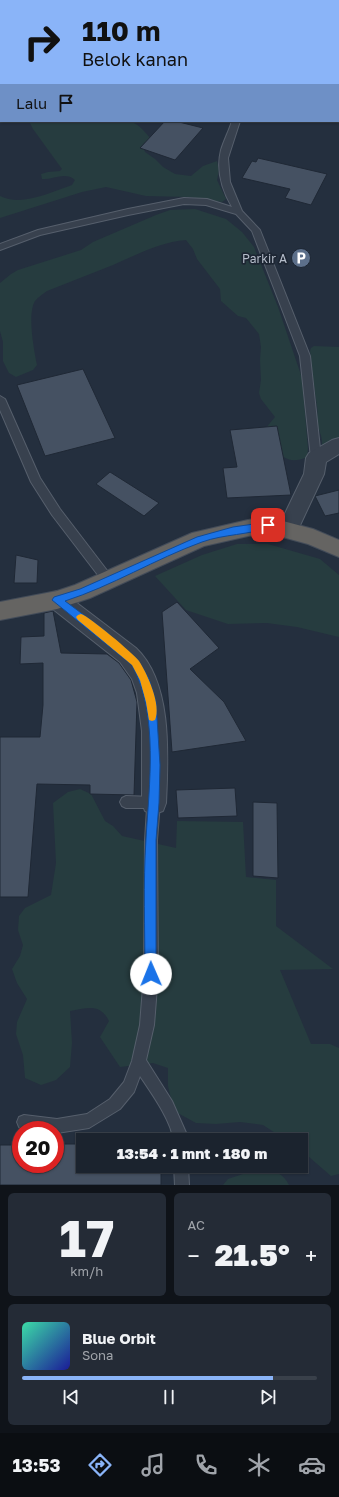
<!DOCTYPE html>
<html lang="id">
<meta charset="utf-8">
<style>
:root{--surface:#1b232e;--page:#242b36;--text:#f1f3f6;--muted:#a0a4aa;--line:#39404a;--accent:#8ab4f8}
body{margin:0;font-family:"Golos Text",sans-serif;background:var(--page);color:var(--text);height:100vh;display:flex;flex-direction:column;font-size:15px;white-space:nowrap}
*{box-sizing:border-box;margin:0}
p{font-size:13px;color:var(--muted)}
.icon{flex:none;width:22px;height:22px;fill:none;stroke:currentColor;stroke-width:2;stroke-linecap:round;stroke-linejoin:round}
.map{position:relative;height:1185px;overflow:hidden}
.sheet{display:flex;flex-direction:column;gap:8px;padding:8px;background:#0f1319;flex:1}
.sheet>*{flex:none}
.guide{position:absolute;left:0px;top:0px;width:339px;height:122px;box-shadow:0 1px 3px #0004,0 0 0 1px var(--line);background:#8ab4f8;color:#111;overflow:hidden}
.speed{position:absolute;left:12px;top:1121px;display:flex;gap:8px;font-size:20px;font-weight:700;text-align:center}
.speed>*{display:grid;place-content:center;width:52px;height:52px;border-radius:50%;background:var(--surface);box-shadow:0 1px 3px #0004,0 0 0 1px var(--line);line-height:1}
.speed .limit{border:6px solid #d22;background:#fff;color:#111}
.pin{position:absolute;display:grid;place-items:center;width:34px;height:34px;color:#fff;margin:-17px;border-radius:8px;box-shadow:0 2px 6px #0006}
.me{position:absolute;width:44px;margin:-22px;rotate:359deg;stroke-linejoin:round;filter:drop-shadow(0 0 3px #0008)}
.turn{display:flex;align-items:center;gap:14px;height:84px;padding:0 16px;font-size:18px}
.turn .icon{width:52px;height:52px;stroke-width:2.5}
.turn b{display:block;font-size:28px;line-height:34px}
.then{display:flex;align-items:center;height:38px;padding:0 16px;background:#0003;gap:8px;font-size:15px}
.big{font-size:30px;font-weight:800;line-height:1.1}
.sheet .tile{flex:1;display:flex;flex-direction:column;justify-content:center;gap:6px;min-width:0;padding:0 14px;border-radius:6px;background:var(--page)}
.sheet .dial{align-items:center;gap:0}
.dial b{font-size:52px;line-height:1}
.song{display:flex;align-items:center;gap:12px}
.cover{width:48px;height:48px;border-radius:6px;background:linear-gradient(135deg,hsl(160 70% 55%),hsl(240 70% 35%))}
.played{height:4px;border-radius:2px;background:linear-gradient(90deg,var(--accent) 85%,var(--line) 85%)}
.keys{display:flex;justify-content:space-around;direction:ltr}
.heat{display:flex;justify-content:space-between;align-items:center;font-size:22px;direction:ltr}
.sheet .tiles{flex:1;display:grid;gap:8px;grid-template-columns:1fr 1fr}
.tile:last-child{grid-column:span 2}
.trip{position:absolute;left:76px;top:1133px;width:232px;height:40px;border-radius:0px;background:var(--surface);box-shadow:0 1px 3px #0004,0 0 0 1px var(--line);font-weight:800;line-height:40px;text-align:center}
.tabs{display:flex;height:64px;justify-content:space-around;align-items:center;background:#0b0e12;color:var(--muted)}
.tabs .icon{width:28px;height:28px}
.tabs .active{color:var(--accent)}
.tabs b{font-size:18px;color:var(--text)}
.map>svg:first-child{display:block}
.green{fill:#263c3f}
.building{fill:#455162;stroke:#1f2835}
.lines{fill:none;stroke-linecap:round;stroke-linejoin:round}
.service-casing{stroke:#565f6c;stroke-width:2}
.minor-casing{stroke:#565f6c;stroke-width:2}
.trunk-casing{stroke:#434c59;stroke-width:2}
.path{stroke:#44595c;stroke-width:2;stroke-dasharray:2 2;stroke-linecap:butt}
.service{fill:#38414e;fill-rule:evenodd}
.minor{fill:#38414e;fill-rule:evenodd}
.trunk{fill:#656462;fill-rule:evenodd}
.route{fill:#1a73e8;stroke:#114b97}
.slow{fill:#f59e0b}
.labels{text-anchor:middle;dominant-baseline:central;stroke-width:3.5;stroke-linejoin:round;paint-order:stroke}
.poi-label{font-size:12px;fill:#b4bcc9;stroke:#1d2633;text-anchor:end}
</style>
<div class="map">
<svg width="339" height="1185" viewBox="0 0 339 1185">
<rect width="100%" height="100%" fill="#242f3e"/>
<g class="green">
<path d="M29 121H108C116 125 122 121 130 122 137 122 145 132 150 138V140L144 143 143 147 145 152 155 159 163 167 175 174 191 176 203 166 217 161 219 170 217 180 226 199 222 202 189 197 146 196 106 187 82 192 0 218V196C22 207 51 192 72 185L75 180C65 171 53 180 42 179L41 174 48 172 60 171 62 169 33 129Z"/>
<path d="M195 209 226 219 242 232 254 247 278 307 302 378 308 449 307 457C282 468 276 448 265 429L275 417 261 399 259 393 261 380 260 360 261 347 259 334 246 318 238 316 221 301 220 289 197 259 193 249 186 240C160 242 136 255 113 265 91 274 69 282 47 291 43 294 38 297 35 301 27 314 34 350 37 365L33 370 16 377 9 373 3 361V342L0 331V283L11 274 18 270 81 250 93 242 156 215 170 210Z"/>
<path d="M314 346 339 347V443L322 446C323 436 318 430 317 422 317 417 318 411 317 406 314 388 312 370 310 351L311 348Z"/>
<path d="M237 544H268L320 559 339 575V637L297 627 267 623 228 624 186 610 155 576 202 555Z"/>
<path d="M80 789 91 794 105 821 113 826 122 836 176 848 177 821 243 822 246 877 276 880V926L333 969 280 970 311 1044H330L339 1048V1174L331 1176 301 1150V1140H286L263 1125 240 1122 216 1124 196 1123 174 1111 168 1086V1068L153 1063 120 1067 100 1037 109 1021C100 1003 87 1008 70 1011L72 1043 70 1067 56 1080 41 1085 25 1078 23 1055 16 1034 17 1022 27 999 17 983 12 969 20 956 23 945 18 930 19 916 25 908 51 895 56 863 53 803 68 792Z"/>
<path d="M249 1172C266 1172 280 1167 289 1185H223L228 1179Z"/>
</g>
<g class="building">
<path d="M165 121H175L203 128 175 160 140 148Z"/>
<path d="M258 158 327 174 311 205 285 198 290 189 242 178 252 161 256 162Z"/>
<path d="M83 369 115 438 45 456 17 385Z"/>
<path d="M277 426 291 495 227 498 223 468 237 467 230 430Z"/>
<path d="M110 472 159 503 144 516 96 484Z"/>
<path d="M339 490V513L325 516 315 496Z"/>
<path d="M16 555 38 560 37 583H14Z"/>
<path d="M177 602 219 648 190 669 224 702 246 741 172 752 162 612Z"/>
<path d="M53 611 61 653 107 654 119 663 131 680 137 702 134 795 90 794V785L37 784 28 897H0V737H40L43 705V663L20 664 21 637 44 636V613Z"/>
<path d="M235 788 237 816 178 818 176 790Z"/>
<path d="M253 802 277 803 278 878 253 876Z"/>
<path d="M55 1144H83V1166H161V1185H0V1145H21V1164H55Z"/>
</g>
<g class="lines">
<defs>
<g id="service">
<path d="M183 0H191L192 1H184Z"/>
<path d="M232 121H240L228 158 230 182 242 211 260 230 310 356 321 458 320 461H312L311 458 300 356 252 231 236 214 206 205 184 204 128 215 40 235 0 250V244L38 230 128 209 184 198 207 199 232 207C222 190 216 170 221 150 224 140 229 131 232 121Z"/>
<path d="M0 396 5 399 40 478 60 509 112 577 113 580 112 583 108 584 104 583 52 515 31 482 0 410Z"/>
<path d="M126 796 154 797 158 799 160 803 157 840 158 974 154 1025 146 1060 172 1101 187 1135V1140H173C173 1123 150 1091 140 1076L134 1092 120 1109 89 1128 57 1133H55V1130H30L19 1127 17 1122 19 1117 24 1115 57 1119 87 1114 110 1099 124 1082 132 1061 140 1025 144 974 145 840 147 808H126L122 806 120 802 122 798Z"/>
<path d="M174 1166H188L189 1185H175Z"/>
</g>
<g id="minor">
<path d="M339 438V454L326 462 324 474 295 536 288 538 281 536 277 530 304 474 306 458 309 453 332 440Z"/>
<path d="M57 591 65 594 136 648C173 683 168 757 166 803L163 811 154 814 145 811 142 803V731L137 693 132 679 120 662 49 606 46 600 49 594Z"/>
</g>
<path id="trunk" d="M268 517 313 529 339 540V557L308 544 268 533 248 536 204 546 90 598 57 609 0 620V602L57 591 75 585 192 533 248 520Z"/>
</defs>
<use href="#service" class="service-casing"/>
<use href="#minor" class="minor-casing"/>
<use href="#trunk" class="trunk-casing"/>
<path class="path" d="M38 1 40 0"/>
<use href="#service" class="service"/>
<use href="#minor" class="minor"/>
<use href="#trunk" class="trunk"/>
</g>
<path class="route" d="M268 522 271 523 272 525 271 527C249 535 224 534 202 542 155 559 112 586 65 601L104 630 138 660 149 679 156 702 160 765 159 803 156 840V974L155 978 151 980 147 978 145 974C145 929 143 884 146 839 149 785 159 715 132 665L52 600 54 597 80 589 197 537 233 527Z"/>
<path class="slow" d="M81 614C89 616 134 654 139 661 147 673 162 706 155 720L152 721 149 720 146 702 140 680 132 665 78 620 76 617 78 615Z"/>
<defs>
<symbol id="parking-disc" viewBox="-11 -11 22 22"><circle r="9.5" fill="#5c6f8a" stroke="#1d2633"/><path d="M-3.5-5.5H1a3.5 3.5 0 0 1 0 7H-1V5.5H-3.5ZM-1-3.4V-.6H.8a1.4 1.4 0 0 0 0-2.8Z" fill="#fff"/></symbol>
</defs>
<g fill-rule="evenodd">
<use href="#parking-disc" x="290" y="247" width="22" height="22"/>
</g>
<g class="labels">
<g class="poi-label">
<text x="287" y="258">Parkir A</text>
</g>
</g>
</svg>
<div class="speed"><div class="limit">20</div></div>
<div class="pin" style="left:268px;top:525px;background:#d93025"><svg class="icon" aria-label="arrive" viewBox="0 0 24 24"><path d="M6 21V4h12l-3 4 3 4H6"/></svg></div>
<svg class="me" style="left:151px;top:974px" viewBox="-20 -20 40 40"><circle r="19" fill="#fff"/><path d="M0-13L10 11 0 6-10 11z" fill="#1a73e8"/></svg>
<div class="trip">13:54 · 1 mnt · 180 m</div>
<div class="guide">
<div class="turn"><svg class="icon" aria-label="right" viewBox="0 0 24 24"><path d="M7 20v-9h11M14 6l5 5-5 5"/></svg><div><b>110 m</b>Belok kanan</div></div>
<div class="then">Lalu<svg class="icon" aria-label="arrive" viewBox="0 0 24 24"><path d="M6 21V4h12l-3 4 3 4H6"/></svg></div>
</div>
</div>
<section class="sheet">
<div class="tiles">
<div class="tile dial"><b>17</b><p>km/h</p></div>
<div class="tile"><p>AC</p>
<div class="heat"><a>−</a><b class="big">21.5°</b><a>+</a></div>
</div>
<div class="tile">
<div class="song"><i class="cover"></i><div><b>Blue Orbit</b><p>Sona</p></div></div>
<div class="played"></div>
<div class="keys"><svg class="icon" aria-label="previous" viewBox="0 0 24 24"><path d="M18 5L8 12l10 7zM5 5v14"/></svg><svg class="icon" aria-label="pause" viewBox="0 0 24 24"><path d="M8 5v14M16 5v14"/></svg><svg class="icon" aria-label="next" viewBox="0 0 24 24"><path d="M6 5l10 7-10 7zM19 5v14"/></svg></div>
</div>
</div>
</section>
<nav class="tabs">
<b>13:53</b>
<svg class="icon active" aria-label="directions" viewBox="0 0 24 24"><path d="M12 3l9 9-9 9-9-9zM9 14v-3h6M13 9l2 2-2 2"/></svg>
<svg class="icon" aria-label="music" viewBox="0 0 24 24"><path d="M9 18V5l10-2v13"/><circle cx="6" cy="18" r="3"/><circle cx="16" cy="16" r="3"/></svg>
<svg class="icon" aria-label="phone" viewBox="0 0 24 24"><path d="M5 4h4l2 5-3 2q2 4 5 5l2-3 5 2v4C11 20 4 13 5 4z"/></svg>
<svg class="icon" aria-label="climate" viewBox="0 0 24 24"><path d="M12 3v18M4 7l16 10M4 17L20 7"/></svg>
<svg class="icon" aria-label="car" viewBox="0 0 24 24"><path d="M5 17H2v-5l4-1 3-4h7l3 4 3 1v5h-3M9 17h6M6 11h13"/><circle cx="7" cy="17" r="2"/><circle cx="17" cy="17" r="2"/></svg>
</nav>
